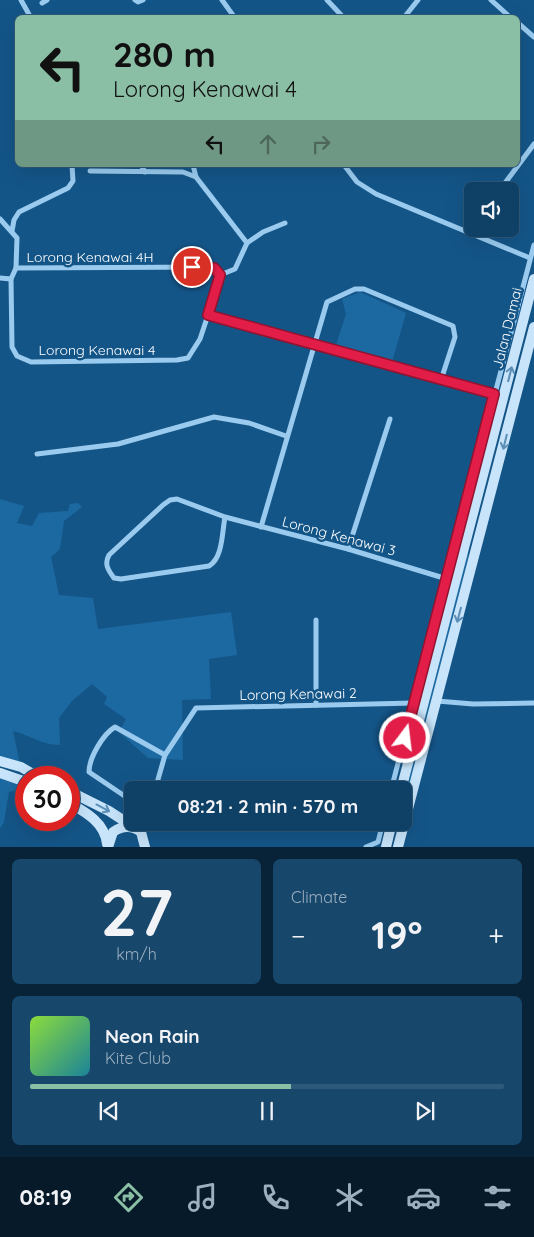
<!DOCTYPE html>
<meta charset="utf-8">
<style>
:root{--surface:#0f4066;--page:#18476c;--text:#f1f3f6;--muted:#9bafbf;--line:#2f597a;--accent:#8abfa5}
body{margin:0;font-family:Quicksand,sans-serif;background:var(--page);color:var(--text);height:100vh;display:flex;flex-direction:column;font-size:19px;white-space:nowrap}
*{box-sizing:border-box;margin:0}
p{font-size:16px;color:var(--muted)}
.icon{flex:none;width:28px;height:28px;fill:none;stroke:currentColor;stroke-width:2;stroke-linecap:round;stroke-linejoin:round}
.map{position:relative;height:847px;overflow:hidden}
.details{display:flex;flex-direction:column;gap:12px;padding:12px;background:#082338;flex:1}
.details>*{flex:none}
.guide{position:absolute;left:15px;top:15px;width:505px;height:152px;border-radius:8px;box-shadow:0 5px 20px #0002,0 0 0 1px var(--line);background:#8abfa5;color:#111;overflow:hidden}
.tools{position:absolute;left:464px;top:182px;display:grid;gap:10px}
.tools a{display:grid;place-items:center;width:55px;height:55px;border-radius:8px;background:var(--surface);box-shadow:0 5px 20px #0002,0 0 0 1px var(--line);font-size:25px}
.speed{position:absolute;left:15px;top:766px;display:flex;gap:10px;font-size:25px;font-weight:700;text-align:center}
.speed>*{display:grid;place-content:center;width:65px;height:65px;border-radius:50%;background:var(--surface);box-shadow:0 5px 20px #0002,0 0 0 1px var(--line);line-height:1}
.speed .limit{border:8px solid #d22;background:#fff;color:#111}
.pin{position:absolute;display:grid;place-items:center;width:42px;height:42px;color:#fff;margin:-21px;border:2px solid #fff;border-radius:50%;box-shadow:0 1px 5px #0007}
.me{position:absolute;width:55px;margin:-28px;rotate:15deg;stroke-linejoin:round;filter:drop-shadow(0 0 4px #0008)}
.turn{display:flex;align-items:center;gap:18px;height:105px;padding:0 15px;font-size:22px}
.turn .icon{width:65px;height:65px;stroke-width:2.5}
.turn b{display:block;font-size:35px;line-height:42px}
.lanes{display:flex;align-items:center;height:48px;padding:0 15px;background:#0003;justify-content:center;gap:25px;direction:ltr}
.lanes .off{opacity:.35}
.big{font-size:38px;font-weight:700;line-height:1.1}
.details .tile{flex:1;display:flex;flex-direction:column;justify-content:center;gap:8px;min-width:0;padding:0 18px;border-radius:8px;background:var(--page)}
.details .dial{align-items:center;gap:0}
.dial b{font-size:65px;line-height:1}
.song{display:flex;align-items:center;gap:15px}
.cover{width:60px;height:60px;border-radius:8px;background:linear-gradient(135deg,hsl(90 70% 55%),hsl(190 70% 35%))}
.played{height:5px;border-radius:2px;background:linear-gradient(90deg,var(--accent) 55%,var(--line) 55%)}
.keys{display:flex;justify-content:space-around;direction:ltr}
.heat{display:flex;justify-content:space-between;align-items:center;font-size:28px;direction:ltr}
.details .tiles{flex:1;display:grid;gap:12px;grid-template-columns:1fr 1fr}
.tile:last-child{grid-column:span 2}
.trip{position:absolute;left:124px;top:781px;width:288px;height:50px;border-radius:8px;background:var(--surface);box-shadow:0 5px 20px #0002,0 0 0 1px var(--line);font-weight:700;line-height:50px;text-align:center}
.dock{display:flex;height:80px;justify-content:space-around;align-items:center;background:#061a29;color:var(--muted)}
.dock .icon{width:35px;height:35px}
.dock .on{color:var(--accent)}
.dock b{font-size:22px;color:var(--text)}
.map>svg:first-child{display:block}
.green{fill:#1c69a1}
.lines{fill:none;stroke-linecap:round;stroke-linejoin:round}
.street{stroke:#9acbef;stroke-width:5}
.secondary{stroke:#c7e4fa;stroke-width:10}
.oneway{stroke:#5c8eb6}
.route-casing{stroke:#92132f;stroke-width:12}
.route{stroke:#e11d48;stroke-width:9}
.labels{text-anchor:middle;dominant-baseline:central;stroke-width:5;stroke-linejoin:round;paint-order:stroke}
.street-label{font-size:14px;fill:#fff;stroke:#145588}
</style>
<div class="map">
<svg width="534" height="847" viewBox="0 0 534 847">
<rect width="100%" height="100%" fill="#145588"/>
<g class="green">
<path d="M360 292 406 313 392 362 336 345 346 314 342 299Z"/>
<path d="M0 499 24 506 17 523 32 526 39 513 68 511 70 504 78 503 82 507 64 521 60 549 51 557 59 595 93 598 98 629 231 612 237 655 209 659 211 699 182 700 183 760 148 758 119 732 126 719 104 704 107 697 92 684 72 701 59 718 60 745C42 745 30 735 13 731L20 764 0 758Z"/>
<path d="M467 554 469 555 403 814V803Z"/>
<path d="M0 772 26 783V806L21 795 14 791 9 792 4 822 0 828Z"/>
</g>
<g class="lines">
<g class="street">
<path d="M21 0 31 18"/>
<path d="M135 0 138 2 143 0"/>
<path d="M222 0 235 18"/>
<path d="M327 0 344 18"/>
<path d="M491 0 511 18"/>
<path d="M42 3 47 0"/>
<path d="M406 15 418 0"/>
<path d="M518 23 534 37"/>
<path d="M141 165 145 172"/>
<path d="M193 165 196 177"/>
<path d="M344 165 357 182 376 194 530 258"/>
<path d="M90 171 183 172 196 177 247 243 235 269 220 275"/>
<path d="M505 183 534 144"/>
<path d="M0 219 17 238 16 268 11 279 12 347 17 356 31 362 177 360 188 358 200 339 208 315 494 393"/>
<path d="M12 231 14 220 19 212 68 188 73 181 72 165"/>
<path d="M247 243 263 232 285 223"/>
<path d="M16 268 210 267 215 268 220 275"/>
<path d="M0 278 11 279"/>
<path d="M208 315 220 275"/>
<path d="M37 454 118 444 214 417 249 423 286 436"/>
<path d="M225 517C222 532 223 558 209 566L121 579 114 578C108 570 104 564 109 555L163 505 170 500 177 499 225 517 348 549 447 579"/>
<path d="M261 527 327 302 355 289H364L453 326 455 337 441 380"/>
<path d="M348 549 390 419"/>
<path d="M316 620V705"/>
<path d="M437 701 473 704 534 703"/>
<path d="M155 790 165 755 196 708 414 703"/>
<path d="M391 790 534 245"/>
<path d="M132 801 89 772C89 758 103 734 115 727L165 755"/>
<path d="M141 832 146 822"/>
<path d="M366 847 378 842 383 822"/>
</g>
<g class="secondary">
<path d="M0 761 21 767 40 778"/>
<path d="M0 773 26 782"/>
<path d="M401 790 534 279"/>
<path d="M69 791 109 811 135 828"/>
<path d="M69 803C86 812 105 823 107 844"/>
<path d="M108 847 113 832C123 825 132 825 141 832L145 847"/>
<path d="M386 847 392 822"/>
<path d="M398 847 534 327"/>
</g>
</g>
<defs><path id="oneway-shaft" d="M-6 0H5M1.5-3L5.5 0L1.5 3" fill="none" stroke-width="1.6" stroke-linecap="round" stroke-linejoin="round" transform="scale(1.25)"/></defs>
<g class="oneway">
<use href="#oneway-shaft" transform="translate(510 374) rotate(-76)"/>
<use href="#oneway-shaft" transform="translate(505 442) rotate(104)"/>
<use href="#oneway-shaft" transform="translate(459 615) rotate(105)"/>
<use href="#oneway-shaft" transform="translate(103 808) rotate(28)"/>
</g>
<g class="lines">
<defs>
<path id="route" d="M192 267 214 268 220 275 208 315 494 394 405 738"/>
</defs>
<use href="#route" class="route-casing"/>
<use href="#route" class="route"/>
</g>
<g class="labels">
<g class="street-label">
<text x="90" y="257">Lorong Kenawai 4H</text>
<text transform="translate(507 328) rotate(-76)">Jalan Damai</text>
<text x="97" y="350">Lorong Kenawai 4</text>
<text transform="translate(339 536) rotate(15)">Lorong Kenawai 3</text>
<text transform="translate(298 694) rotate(-1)">Lorong Kenawai 2</text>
</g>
</g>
</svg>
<div class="tools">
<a><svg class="icon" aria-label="sound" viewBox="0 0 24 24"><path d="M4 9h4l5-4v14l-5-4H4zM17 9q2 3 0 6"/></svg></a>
</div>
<div class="speed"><div class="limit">30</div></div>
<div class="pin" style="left:192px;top:267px;background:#d93025"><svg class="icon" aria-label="arrive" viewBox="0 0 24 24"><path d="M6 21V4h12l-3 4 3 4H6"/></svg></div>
<svg class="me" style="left:405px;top:738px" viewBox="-20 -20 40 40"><circle r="17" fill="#e11d48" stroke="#fff" stroke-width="3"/><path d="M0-11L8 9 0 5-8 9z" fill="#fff"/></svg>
<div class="trip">08:21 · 2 min · 570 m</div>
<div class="guide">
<div class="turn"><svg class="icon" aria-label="left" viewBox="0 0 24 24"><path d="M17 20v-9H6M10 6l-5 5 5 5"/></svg><div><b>280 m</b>Lorong Kenawai 4</div></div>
<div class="lanes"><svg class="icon" aria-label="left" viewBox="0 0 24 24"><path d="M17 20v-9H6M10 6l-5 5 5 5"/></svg><svg class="icon off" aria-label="ahead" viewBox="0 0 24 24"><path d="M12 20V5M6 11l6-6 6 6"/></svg><svg class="icon off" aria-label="right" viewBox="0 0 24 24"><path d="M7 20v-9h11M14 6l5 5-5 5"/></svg></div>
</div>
</div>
<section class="details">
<div class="tiles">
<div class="tile dial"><b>27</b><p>km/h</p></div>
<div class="tile"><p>Climate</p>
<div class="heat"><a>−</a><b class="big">19°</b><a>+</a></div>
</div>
<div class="tile">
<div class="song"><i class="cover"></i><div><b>Neon Rain</b><p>Kite Club</p></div></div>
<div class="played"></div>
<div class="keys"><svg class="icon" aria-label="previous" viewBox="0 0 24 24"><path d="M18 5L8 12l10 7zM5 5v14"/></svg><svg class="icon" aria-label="pause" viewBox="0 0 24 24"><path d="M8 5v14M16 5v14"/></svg><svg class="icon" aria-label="next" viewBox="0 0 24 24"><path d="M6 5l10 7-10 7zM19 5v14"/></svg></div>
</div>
</div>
</section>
<nav class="dock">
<b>08:19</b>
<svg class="icon on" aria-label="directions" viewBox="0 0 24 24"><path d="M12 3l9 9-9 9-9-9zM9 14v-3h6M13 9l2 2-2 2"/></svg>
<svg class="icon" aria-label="music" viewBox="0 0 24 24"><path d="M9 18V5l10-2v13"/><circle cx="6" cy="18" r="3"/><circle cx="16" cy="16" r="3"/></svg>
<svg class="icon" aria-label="phone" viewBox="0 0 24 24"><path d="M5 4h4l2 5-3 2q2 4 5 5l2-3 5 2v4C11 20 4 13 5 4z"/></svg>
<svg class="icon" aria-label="climate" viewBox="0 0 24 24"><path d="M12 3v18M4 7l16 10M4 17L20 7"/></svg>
<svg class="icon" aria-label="car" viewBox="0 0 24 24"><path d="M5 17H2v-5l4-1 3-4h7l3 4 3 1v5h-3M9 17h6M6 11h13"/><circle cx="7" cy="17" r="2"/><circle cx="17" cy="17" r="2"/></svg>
<svg class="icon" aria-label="filters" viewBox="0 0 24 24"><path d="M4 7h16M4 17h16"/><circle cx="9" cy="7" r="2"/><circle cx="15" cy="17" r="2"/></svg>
</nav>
